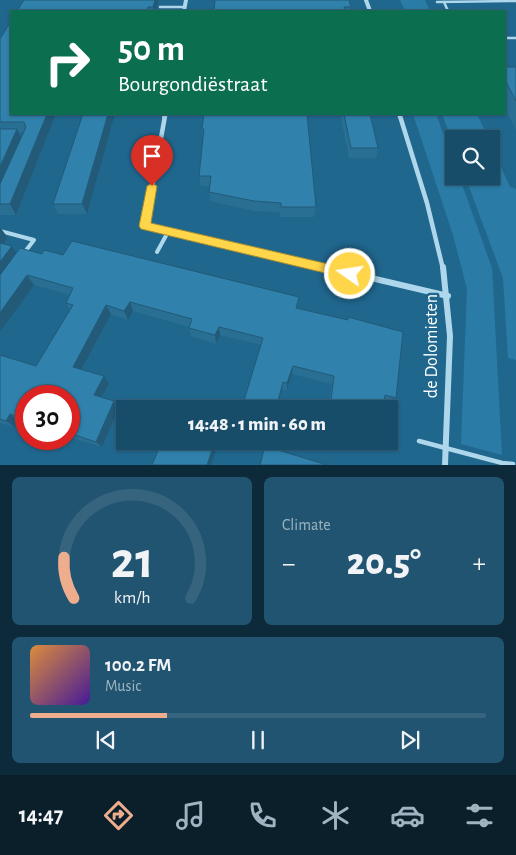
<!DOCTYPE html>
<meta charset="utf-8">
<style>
:root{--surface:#184d6a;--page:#215470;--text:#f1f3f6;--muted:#9fb4c1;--line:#36647e;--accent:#eead8d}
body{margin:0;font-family:"Alegreya Sans",sans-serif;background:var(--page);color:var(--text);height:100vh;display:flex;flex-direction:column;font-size:19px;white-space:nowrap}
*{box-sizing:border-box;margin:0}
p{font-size:16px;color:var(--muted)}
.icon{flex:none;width:28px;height:28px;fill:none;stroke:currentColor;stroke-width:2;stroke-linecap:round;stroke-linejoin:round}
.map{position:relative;height:465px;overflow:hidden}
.panel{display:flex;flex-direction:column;gap:12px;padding:12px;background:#0d2a3a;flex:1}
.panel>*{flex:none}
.hud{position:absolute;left:10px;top:10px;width:496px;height:105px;border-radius:0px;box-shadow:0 1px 4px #0004,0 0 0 1px var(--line);background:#0b6e4f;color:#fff;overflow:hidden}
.buttons{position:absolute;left:445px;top:130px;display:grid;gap:10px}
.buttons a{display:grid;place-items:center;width:55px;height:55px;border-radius:0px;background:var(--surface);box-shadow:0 1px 4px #0004,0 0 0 1px var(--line);font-size:25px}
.speed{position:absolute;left:15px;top:385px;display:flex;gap:10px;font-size:25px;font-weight:700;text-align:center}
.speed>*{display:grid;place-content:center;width:65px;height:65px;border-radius:50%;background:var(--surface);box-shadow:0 1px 4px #0004,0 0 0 1px var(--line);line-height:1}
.speed .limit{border:8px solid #d22;background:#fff;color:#111}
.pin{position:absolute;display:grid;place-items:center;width:42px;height:42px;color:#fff;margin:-51px -21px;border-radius:50% 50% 50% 0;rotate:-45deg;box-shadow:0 0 5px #0007}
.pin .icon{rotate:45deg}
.me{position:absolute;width:55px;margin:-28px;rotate:283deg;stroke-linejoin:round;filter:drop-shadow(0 0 4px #0008)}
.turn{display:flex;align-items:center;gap:18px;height:105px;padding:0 25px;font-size:22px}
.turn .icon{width:65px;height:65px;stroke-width:2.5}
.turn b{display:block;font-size:35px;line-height:42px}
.big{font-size:38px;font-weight:800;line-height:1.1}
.panel .widget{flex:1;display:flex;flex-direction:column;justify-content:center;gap:8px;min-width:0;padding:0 18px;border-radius:8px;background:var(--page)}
.panel .dial{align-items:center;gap:0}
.dial svg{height:130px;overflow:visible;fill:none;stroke:var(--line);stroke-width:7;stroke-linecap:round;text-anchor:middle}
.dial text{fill:var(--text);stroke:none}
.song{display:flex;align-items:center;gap:15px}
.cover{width:60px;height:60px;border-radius:8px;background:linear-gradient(135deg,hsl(30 70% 55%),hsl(260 70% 35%))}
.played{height:5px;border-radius:2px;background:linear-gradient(90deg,var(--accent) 30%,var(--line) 30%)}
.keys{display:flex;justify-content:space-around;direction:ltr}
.heat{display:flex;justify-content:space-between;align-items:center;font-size:28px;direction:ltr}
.panel .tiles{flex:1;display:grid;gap:12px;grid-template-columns:1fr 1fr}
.widget:last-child{grid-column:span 2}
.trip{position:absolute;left:116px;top:400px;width:282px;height:50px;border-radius:0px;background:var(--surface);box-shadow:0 1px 4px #0004,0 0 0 1px var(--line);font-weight:800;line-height:50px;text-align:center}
.tabs{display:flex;height:80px;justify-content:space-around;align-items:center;background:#0a1f2a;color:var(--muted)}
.tabs .icon{width:35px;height:35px}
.tabs .on{color:var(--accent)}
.tabs b{font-size:22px;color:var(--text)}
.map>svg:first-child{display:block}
.green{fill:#2a7ca6}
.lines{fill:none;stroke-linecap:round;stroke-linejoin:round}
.lane-far2{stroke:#afd7ec;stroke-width:2.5}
.lane-far1{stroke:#afd7ec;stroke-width:4}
.lane{stroke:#afd7ec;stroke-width:4.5}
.street-far2{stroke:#afd7ec;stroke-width:4}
.street-far1{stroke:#afd7ec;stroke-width:4.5}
.street{stroke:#afd7ec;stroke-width:6}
.wall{fill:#296f93;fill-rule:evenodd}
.shaded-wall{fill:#225a78}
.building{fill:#3081ab;stroke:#225a78}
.route{fill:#ffd54a;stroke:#a68a30}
.labels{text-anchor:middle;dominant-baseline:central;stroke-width:5;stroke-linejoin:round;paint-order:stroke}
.street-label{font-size:18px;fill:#fff;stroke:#20678e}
</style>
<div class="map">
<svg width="516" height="465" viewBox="0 0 516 465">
<rect width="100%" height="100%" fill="#20678e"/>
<g class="green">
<path d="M400 0H425L430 11H405Z"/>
<path d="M413 114H436L454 163V176H459L492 268 502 455 461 444 467 289 453 235Z"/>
<path d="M442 114H477L489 139H454V146Z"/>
<path d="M491 145 510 187 516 189V360L508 358 503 278 465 176H491Z"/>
</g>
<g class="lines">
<g class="lane-far2">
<path d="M437 2 516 1"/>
<path d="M444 2 448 11"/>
<path d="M160 7H184"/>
<path d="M505 38H516"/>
</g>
<g class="lane-far1">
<path d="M0 231 34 240 24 253"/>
<path d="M157 252 168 232"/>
</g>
<path class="lane" d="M419 441 502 463 513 464"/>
<g class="street-far2">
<path d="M366 0 370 11"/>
<path d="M184 11 186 0"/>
<path d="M399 114 400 117"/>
<path d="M164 117 165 114"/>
</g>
<g class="street-far1">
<path d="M165 116 145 226 329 269"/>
<path d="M400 116 427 203 443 269"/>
</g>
<g class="street">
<path d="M324 267 448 296"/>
<path d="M443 267 450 336 445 465"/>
</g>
</g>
<g class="wall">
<path d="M159 0 156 11H17Z"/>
<path d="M351 7 350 11H214Z"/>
<path d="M0 39 56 114 16 215H0ZM19 132H24L21 138Z"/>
<path d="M505 67H516V130L505 109Z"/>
<path d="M83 114H118H115L87 214H58L53 204Z"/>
<path d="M204 114 316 207 314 217H280V212L254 211 210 201 209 192 210 186H201L199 176 203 138 202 129Z"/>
<path d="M340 114H370L378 148 376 158H349Z"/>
<path d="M0 227 7 237 4 244 16 253 63 255 299 297 297 308 396 398 392 405 384 403 383 409H328L332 384 292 374 287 390 282 389 277 409H242L261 345 220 335 216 344 191 336 189 328V327L133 311 128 320 111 314 82 369 104 376 109 384 102 397 119 408 102 447 69 437V396H26V424L18 421 15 427 0 423V355L36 366 70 310 66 303 70 295 34 285 0 332Z"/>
</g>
<g class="shaded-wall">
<path d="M155 0H159L156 11H154L153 7Z"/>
<path d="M47 114H56L16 215 10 204Z"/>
<path d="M108 114H115L87 214 82 204Z"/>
<path d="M17 129 22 140 0 192V167Z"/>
<path d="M0 227 7 237 1 252 0 250Z"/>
<path d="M12 246 18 256 0 281V262Z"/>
<path d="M27 275 34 285 0 332V313Z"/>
<path d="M130 302 133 311 128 320 124 311Z"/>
<path d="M106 305 111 314 79 374 73 367Z"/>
<path d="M219 327 220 335 216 344 215 335Z"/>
<path d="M293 366 292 374 287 390V383Z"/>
<path d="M104 376 109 384 99 402 94 395Z"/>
<path d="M283 382 282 389 277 409H276Z"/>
<path d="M114 401 119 408 102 447 96 442Z"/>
<path d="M10 414 18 421 15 427 6 421Z"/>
<path d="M215 441H219L211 465H207Z"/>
</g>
<g class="building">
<path d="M24 0H155L153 7H148L147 11H17Z"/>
<path d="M215 0H349L351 7H344L345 11H214Z"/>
<path d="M11 21V114H47L10 204H0V184L26 127 24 122H0V39Z"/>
<path d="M505 67H516V101L505 80Z"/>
<path d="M83 114H108L82 204H53Z"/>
<path d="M204 114H307L316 207H281V203L254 201 209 192 211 176H199L204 129H202Z"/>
<path d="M344 114H370L378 148H351Z"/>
<path d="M0 129H17L0 167Z"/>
<path d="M72 241 299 297 296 308 348 320V317L403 332 396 398 385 395 383 409H330L334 376 293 366 287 383 283 382 276 409H247L242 407 263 338 219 327 215 335 189 328 192 319 130 302 124 311 106 305 73 367 104 376 94 395 114 401 96 442 69 433V396H26V420L10 414 6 421 0 419V355L36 366 73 305 66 303 73 288 27 275 0 313V275L20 248 42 254 44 250 63 255Z"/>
<path d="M0 243 12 246 0 262Z"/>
<path d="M162 441H215L207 465H152Z"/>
<path d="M265 446 327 465H260Z"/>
</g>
<path class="route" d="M152 183 157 186 151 223 350 269 354 270 356 274 354 277 350 279 141 229 139 226 147 186Z"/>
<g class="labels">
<g class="street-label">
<text transform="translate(432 346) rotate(-90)">de Dolomieten</text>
</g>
</g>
</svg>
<div class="buttons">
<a><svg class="icon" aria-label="search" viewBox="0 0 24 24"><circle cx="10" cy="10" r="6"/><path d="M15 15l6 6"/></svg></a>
</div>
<div class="speed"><div class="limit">30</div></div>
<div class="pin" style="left:152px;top:186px;background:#d93025"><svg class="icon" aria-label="arrive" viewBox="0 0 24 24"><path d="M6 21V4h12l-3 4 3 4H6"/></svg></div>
<svg class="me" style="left:350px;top:274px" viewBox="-20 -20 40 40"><circle r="17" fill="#ffd54a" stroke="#fff" stroke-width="3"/><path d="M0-11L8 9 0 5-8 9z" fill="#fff"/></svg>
<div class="trip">14:48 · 1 min · 60 m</div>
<div class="hud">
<div class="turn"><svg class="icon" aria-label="right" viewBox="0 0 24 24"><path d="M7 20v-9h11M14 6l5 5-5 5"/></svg><div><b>50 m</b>Bourgondiëstraat</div></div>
</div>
</div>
<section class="panel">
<div class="tiles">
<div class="widget dial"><svg viewBox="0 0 100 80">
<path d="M14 69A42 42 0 1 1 86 69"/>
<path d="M14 69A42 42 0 0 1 8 44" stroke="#eead8d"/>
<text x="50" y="56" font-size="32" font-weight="700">21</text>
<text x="50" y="72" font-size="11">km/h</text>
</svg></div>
<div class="widget"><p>Climate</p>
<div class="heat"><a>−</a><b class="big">20.5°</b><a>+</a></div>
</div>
<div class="widget">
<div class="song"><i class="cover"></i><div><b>100.2 FM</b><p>Music</p></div></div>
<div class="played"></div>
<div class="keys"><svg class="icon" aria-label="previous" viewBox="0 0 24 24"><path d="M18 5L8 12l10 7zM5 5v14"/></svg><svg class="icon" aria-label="pause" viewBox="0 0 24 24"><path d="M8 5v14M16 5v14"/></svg><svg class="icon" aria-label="next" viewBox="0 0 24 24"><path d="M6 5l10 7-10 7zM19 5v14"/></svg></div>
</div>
</div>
</section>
<nav class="tabs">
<b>14:47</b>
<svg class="icon on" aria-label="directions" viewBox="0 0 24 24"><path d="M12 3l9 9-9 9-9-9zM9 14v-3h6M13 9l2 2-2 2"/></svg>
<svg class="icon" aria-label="music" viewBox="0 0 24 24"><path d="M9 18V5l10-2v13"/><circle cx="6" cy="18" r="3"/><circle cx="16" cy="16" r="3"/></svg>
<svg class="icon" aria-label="phone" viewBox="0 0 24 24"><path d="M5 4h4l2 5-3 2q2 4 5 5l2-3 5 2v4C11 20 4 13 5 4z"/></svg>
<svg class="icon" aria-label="climate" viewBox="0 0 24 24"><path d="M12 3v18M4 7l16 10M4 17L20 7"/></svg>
<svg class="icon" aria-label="car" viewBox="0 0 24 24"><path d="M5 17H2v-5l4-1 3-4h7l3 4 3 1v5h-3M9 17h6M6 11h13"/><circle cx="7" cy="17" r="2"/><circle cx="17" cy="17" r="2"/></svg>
<svg class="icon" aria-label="filters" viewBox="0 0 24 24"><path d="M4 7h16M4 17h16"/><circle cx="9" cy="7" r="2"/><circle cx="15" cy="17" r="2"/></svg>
</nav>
